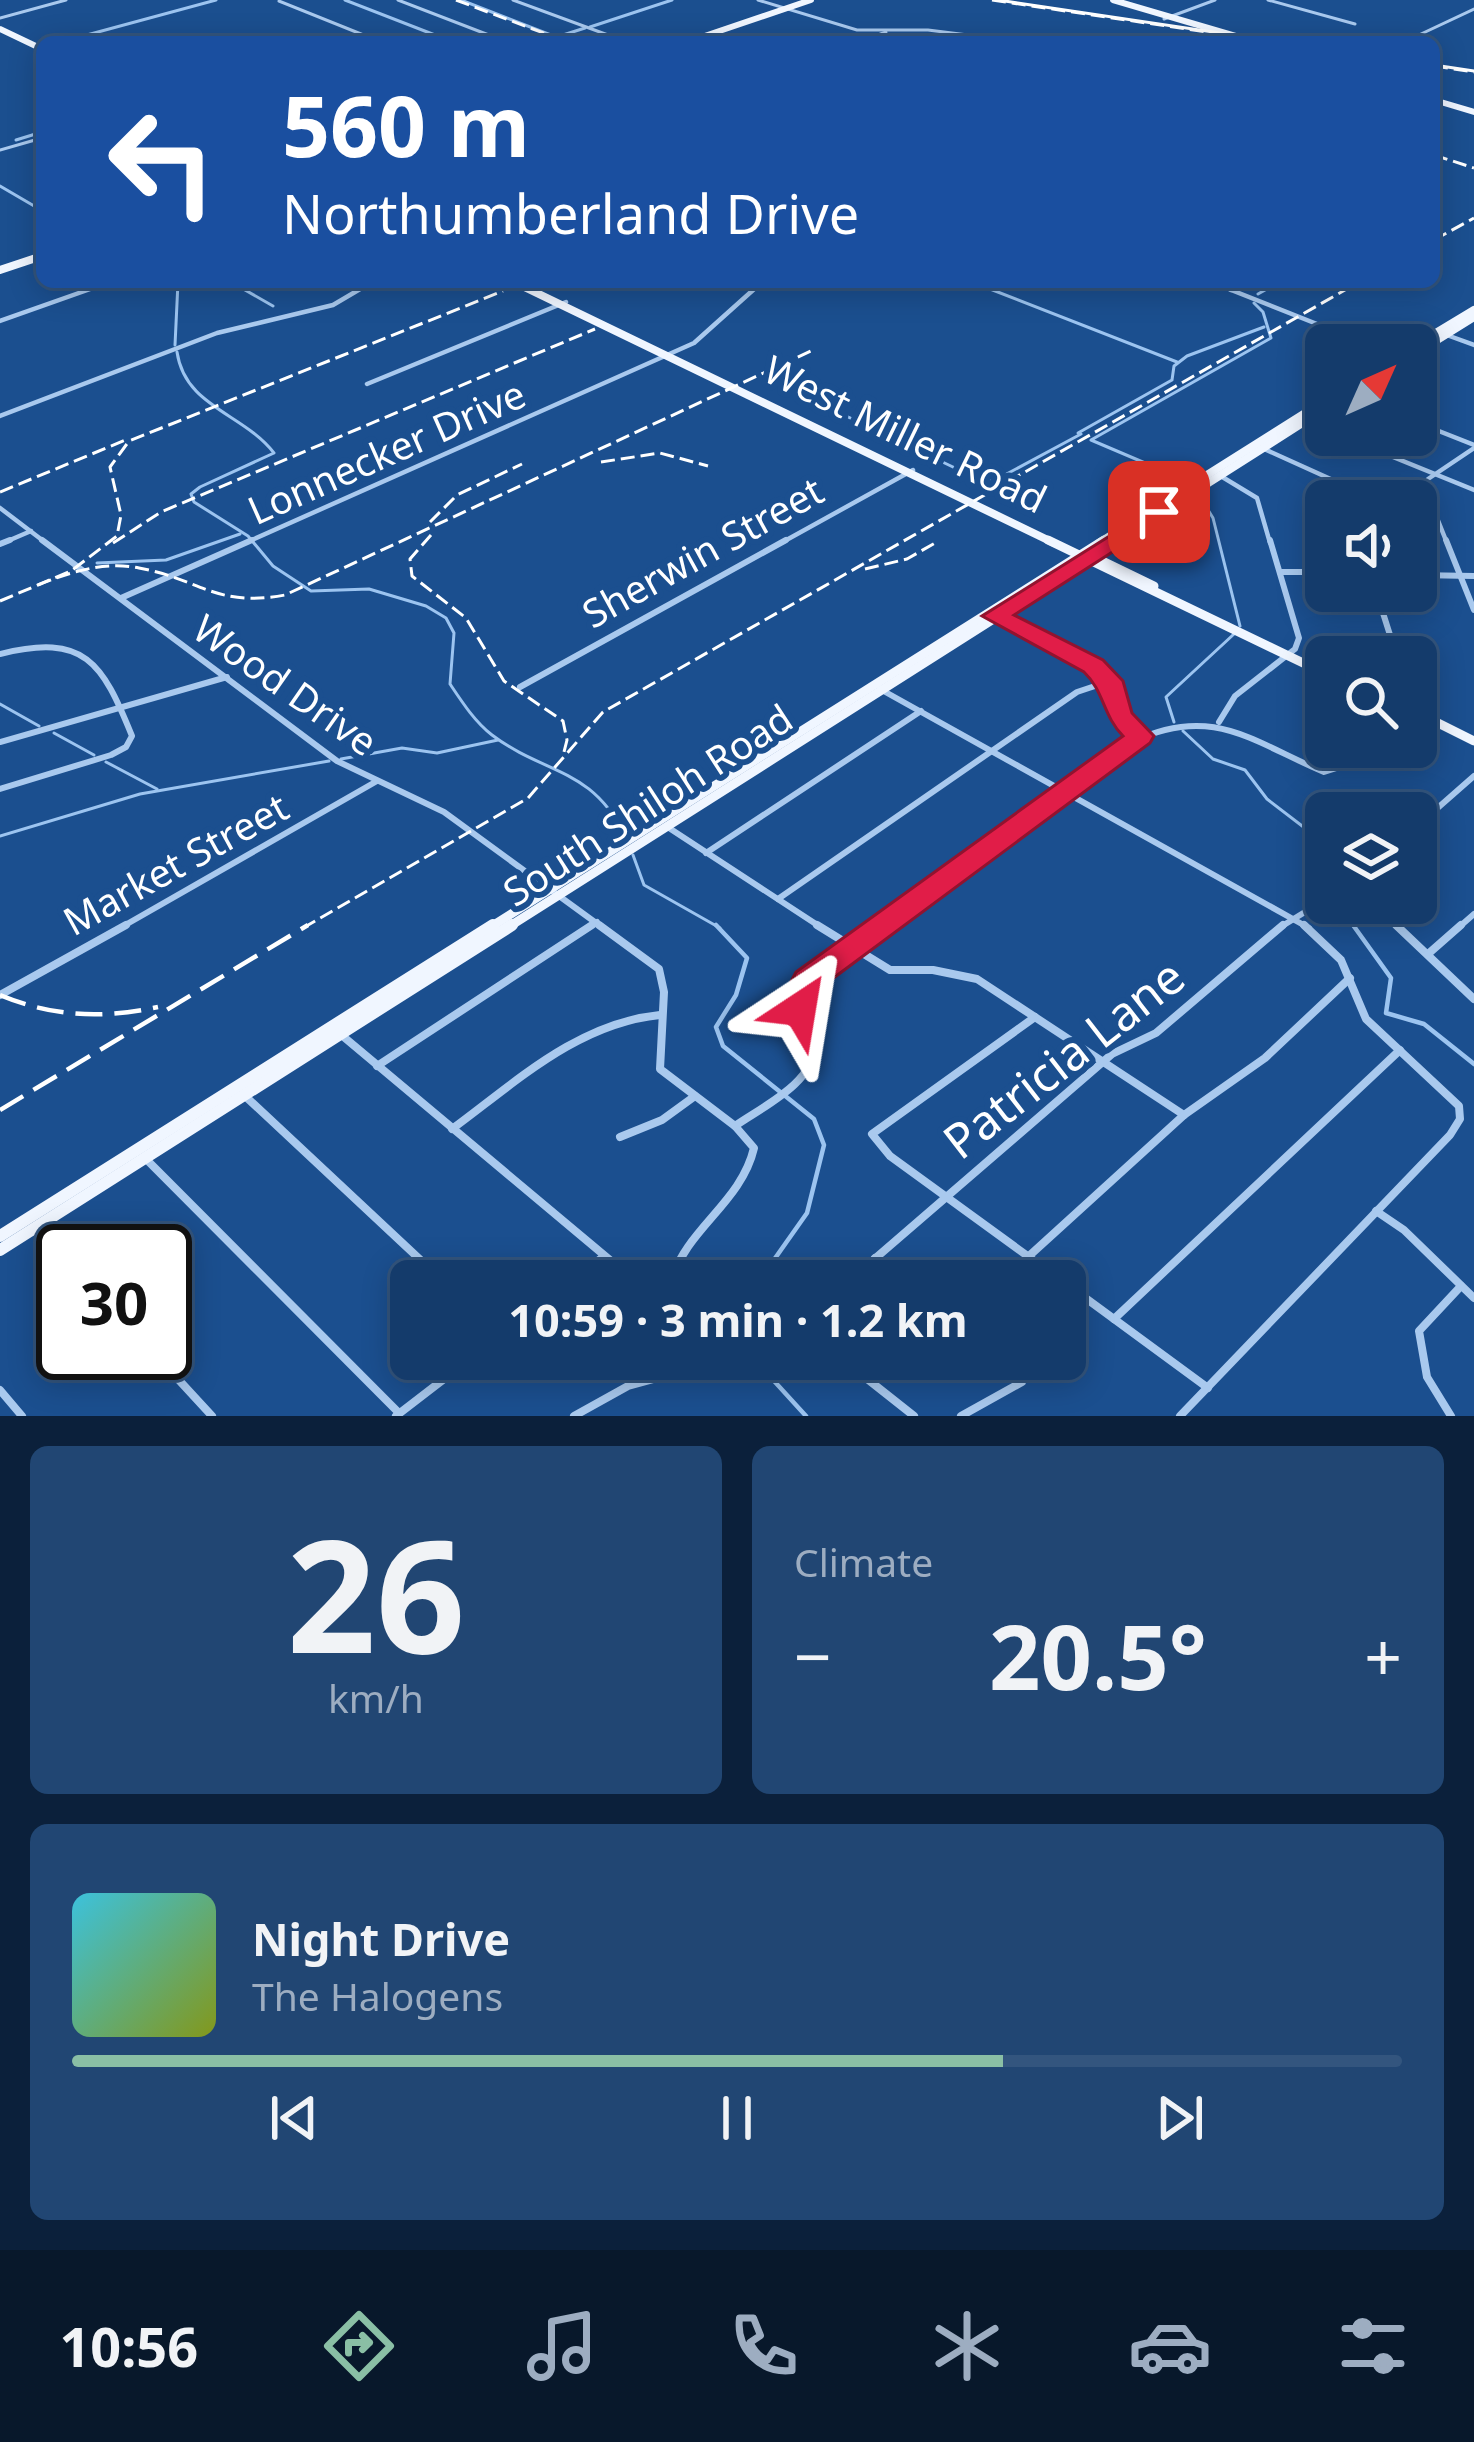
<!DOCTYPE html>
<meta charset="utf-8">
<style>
:root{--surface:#143b6b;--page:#214673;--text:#f1f3f6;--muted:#9dadc1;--line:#33557e;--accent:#8abfa5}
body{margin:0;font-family:"Noto Sans",sans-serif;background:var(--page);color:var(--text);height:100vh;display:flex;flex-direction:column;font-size:45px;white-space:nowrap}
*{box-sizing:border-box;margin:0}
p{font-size:39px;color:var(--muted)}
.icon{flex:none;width:66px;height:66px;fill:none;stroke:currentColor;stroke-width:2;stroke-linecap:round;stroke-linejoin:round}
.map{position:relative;height:1416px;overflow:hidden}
.side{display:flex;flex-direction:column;gap:30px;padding:30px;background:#0b203b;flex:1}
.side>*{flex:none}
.top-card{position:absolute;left:36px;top:36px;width:1404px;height:252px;border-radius:18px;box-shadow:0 6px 30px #0003,0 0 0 3px var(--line);background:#1a4fa0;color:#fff;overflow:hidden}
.needle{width:78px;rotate:45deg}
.controls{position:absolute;left:1305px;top:324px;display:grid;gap:24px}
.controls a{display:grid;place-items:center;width:132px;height:132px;border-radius:18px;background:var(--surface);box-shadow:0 6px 30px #0003,0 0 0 3px var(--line);font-size:60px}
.speed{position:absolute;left:36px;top:1224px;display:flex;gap:24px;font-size:60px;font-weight:700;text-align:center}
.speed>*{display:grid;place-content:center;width:156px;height:156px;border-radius:50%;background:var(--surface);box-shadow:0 6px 30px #0003,0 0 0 3px var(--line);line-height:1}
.speed .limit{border:6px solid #111;border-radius:18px;background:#fff;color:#111}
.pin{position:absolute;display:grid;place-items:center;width:102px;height:102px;color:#fff;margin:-51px;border-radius:24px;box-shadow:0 6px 18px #0006}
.me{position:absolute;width:132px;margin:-66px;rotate:33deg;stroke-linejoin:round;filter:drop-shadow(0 0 9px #0008)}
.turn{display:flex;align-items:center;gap:42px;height:252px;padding:0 48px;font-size:54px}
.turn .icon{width:156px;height:156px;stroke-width:2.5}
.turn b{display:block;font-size:84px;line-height:102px}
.big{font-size:90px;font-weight:700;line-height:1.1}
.side .card{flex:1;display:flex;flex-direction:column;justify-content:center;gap:18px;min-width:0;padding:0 42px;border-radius:18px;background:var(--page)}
.side .dial{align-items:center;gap:0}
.dial b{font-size:156px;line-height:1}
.song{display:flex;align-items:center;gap:36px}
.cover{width:144px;height:144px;border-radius:18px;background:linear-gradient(135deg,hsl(190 70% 55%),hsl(70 70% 35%))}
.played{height:12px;border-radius:6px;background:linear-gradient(90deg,var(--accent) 70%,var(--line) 70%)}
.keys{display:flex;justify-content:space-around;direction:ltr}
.heat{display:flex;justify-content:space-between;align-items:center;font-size:66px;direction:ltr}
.side .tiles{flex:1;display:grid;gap:30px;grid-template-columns:1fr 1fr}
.card:last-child{grid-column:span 2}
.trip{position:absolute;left:390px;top:1260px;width:696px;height:120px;border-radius:18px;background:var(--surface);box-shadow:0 6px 30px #0003,0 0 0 3px var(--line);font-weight:700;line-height:120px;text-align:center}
.tabs{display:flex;height:192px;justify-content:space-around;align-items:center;background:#08182b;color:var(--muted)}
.tabs .icon{width:84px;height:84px}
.tabs .current{color:var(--accent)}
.tabs b{font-size:54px;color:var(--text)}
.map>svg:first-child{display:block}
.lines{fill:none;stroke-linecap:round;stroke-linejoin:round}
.stream-far1{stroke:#9cc4f0;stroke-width:3}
.stream{stroke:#9cc4f0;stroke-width:4.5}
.minor-far3{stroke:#a9c9ee;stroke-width:3}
.minor-far2{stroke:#a9c9ee;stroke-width:4.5}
.minor-far1{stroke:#a9c9ee;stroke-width:6}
.minor{stroke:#a9c9ee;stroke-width:8}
.major-far3{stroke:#f0f6ff;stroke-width:6}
.major-far2{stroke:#f0f6ff;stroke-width:8}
.major-far1{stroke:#f0f6ff;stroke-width:9}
.major{stroke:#f0f6ff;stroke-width:12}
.tram{stroke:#fff;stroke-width:3}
.rail-far1{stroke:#fff;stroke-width:3;stroke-dasharray:14 6;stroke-linecap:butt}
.rail{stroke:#fff;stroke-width:4.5;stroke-dasharray:27 12;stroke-linecap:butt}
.route{fill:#e11d48;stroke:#92132f;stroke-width:3}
.labels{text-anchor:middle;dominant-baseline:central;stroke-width:12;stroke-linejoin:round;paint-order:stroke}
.street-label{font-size:39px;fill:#fff;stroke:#1b4f8f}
.near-street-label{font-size:48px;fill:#fff;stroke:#1b4f8f}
</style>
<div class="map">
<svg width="1474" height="1416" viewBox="0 0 1474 1416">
<rect width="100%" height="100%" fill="#1b4f8f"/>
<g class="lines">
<g class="stream-far1">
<path d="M345 0 453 42"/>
<path d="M461 0 556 37"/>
<path d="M590 27 672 0"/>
<path d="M61 42 216 0"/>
<path d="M541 42 585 28"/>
<path d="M16 140 42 132"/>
<path d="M0 186 41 210"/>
<path d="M231 282 273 306"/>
<path d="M972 282 1177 362"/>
<path d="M181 287 196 282"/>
<path d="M1258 294 1279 282"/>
<path d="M175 345 178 282"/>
<path d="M177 352C185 407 243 413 274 453L200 487 191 494 194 502 248 536 273 566 311 591 369 589 426 606 446 618 454 633 450 684C462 702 475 722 492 735 545 775 592 767 625 836"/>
<path d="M767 378 823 405"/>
<path d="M844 415 976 478"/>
<path d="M1078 433 1172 380 1174 366 1187 356 1264 327"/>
<path d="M1185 480 1091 440 1271 338 1263 312 1254 303"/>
<path d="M983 481 1001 477 1081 434"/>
<path d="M1197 492 1213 518 1240 626"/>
<path d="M97 563 166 560 240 534"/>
<path d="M0 704 39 726"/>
<path d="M1174 722 1166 697 1234 634"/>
<path d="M1183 731 1213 759 1245 770 1267 799 1310 832 1321 848 1317 868 1324 884"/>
<path d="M54 733 94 755"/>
<path d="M341 759 402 748 437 753 498 740"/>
<path d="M106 762 157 789"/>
<path d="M0 836 140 794 329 761"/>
<path d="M633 855 644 885 720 928"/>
<path d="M1337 903 1355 928"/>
</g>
<g class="stream">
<path d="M716 925 747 958 736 995 716 1027 723 1046 814 1119 824 1145 807 1213 759 1281"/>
<path d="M1353 925 1391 978 1386 1013 1424 1024 1474 1064"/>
<path d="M754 1359 806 1416"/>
</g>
<g class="minor-far3">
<path d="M398 0 507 42"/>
<path d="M513 0 627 42"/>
<path d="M758 0 857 30H928L1023 42"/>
<path d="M1268 0 1355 24"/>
<path d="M279 1 381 42"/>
<path d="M0 18 66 0"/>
<path d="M1164 19 1215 0"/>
<path d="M845 42 847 35"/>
<path d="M859 42 886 32"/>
<path d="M1404 42 1474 9"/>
<path d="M0 150 42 138"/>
</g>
<g class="minor-far2">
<path d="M1211 282 1322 326 1387 345"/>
<path d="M1231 290 1246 282"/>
<path d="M0 321 110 282"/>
<path d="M1444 334 1474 345"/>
<path d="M367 384 566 302"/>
<path d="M0 416 217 333 333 305 372 282"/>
<path d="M1307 422 1326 430"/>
<path d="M1416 422 1474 445"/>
<path d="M1339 435 1474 490"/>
<path d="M1262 448 1335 481 1343 501"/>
<path d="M1219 475 1257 498 1270 543"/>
<path d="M0 508 46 543"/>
<path d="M3 543 31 531"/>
<path d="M245 543 694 343 762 282"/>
<path d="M781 543 913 470"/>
<path d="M1447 543 1425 488 1428 479 1474 448"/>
</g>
<g class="minor-far1">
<path d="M42 540 337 761 444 812 603 928"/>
<path d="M1446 540 1474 610"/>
<path d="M0 544 10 540"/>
<path d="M1282 572H1326"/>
<path d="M1416 575 1474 576"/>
<path d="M1376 591 1397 657"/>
<path d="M121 598 252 540"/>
<path d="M994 615C1029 632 1075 645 1102 673 1122 693 1117 719 1141 736"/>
<path d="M0 654C85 633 102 662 132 736L126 747 111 755 0 789"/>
<path d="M520 687 786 540"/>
<path d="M880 689 1309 928"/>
<path d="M1219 722 1235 696 1295 649 1299 638 1270 540"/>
<path d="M0 742 227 677"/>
<path d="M666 826 822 928"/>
<path d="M1416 827 1474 776"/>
<path d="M706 853 921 711"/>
<path d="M778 899 1077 692 1110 681"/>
<path d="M1373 903 1399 928"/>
<path d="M120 928 377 781"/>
<path d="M588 928 597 922"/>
<path d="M879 928 1132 742C1212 704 1251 741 1324 772L1343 766 1363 747"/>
<path d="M1279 928 1326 899"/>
<path d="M1458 928 1474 914"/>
</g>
<g class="minor">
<path d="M599 925 659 969 664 992 660 1069 735 1126 754 1148C741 1203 687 1228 671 1281"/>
<path d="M817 925 890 970H933L977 979 1184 1115"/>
<path d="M1396 925 1474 999"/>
<path d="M1428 954 1461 925"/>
<path d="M0 995 126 925"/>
<path d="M1035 1017 872 1134 890 1156 1062 1281"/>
<path d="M339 1033 635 1281"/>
<path d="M377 1066 592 925"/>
<path d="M244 1095 443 1281"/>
<path d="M735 1126C762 1107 816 1082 815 1044 815 1027 803 1013 799 997L808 980 883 925"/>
<path d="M452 1129C516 1082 578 1023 660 1015"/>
<path d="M620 1137 662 1120 695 1096"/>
<path d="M144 1157 399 1413"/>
<path d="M1376 1211 1404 1230 1474 1298"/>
<path d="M37 1226 63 1254"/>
<path d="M1029 1256 1184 1115 1265 1058 1350 978"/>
<path d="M875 1258 905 1281"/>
<path d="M572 1281 603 1257"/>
<path d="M849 1281 1112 1054 1156 1033 1283 925"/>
<path d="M1065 1283 1208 1388"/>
<path d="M1114 1319 1400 1050"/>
<path d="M154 1353 212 1416"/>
<path d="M842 1359 914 1416"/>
<path d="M0 1390 22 1416"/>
<path d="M396 1416 470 1359"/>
<path d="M574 1416 628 1386 727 1359"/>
<path d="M961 1416 1022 1382 1021 1374 1005 1359"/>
<path d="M1180 1416 1450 1135 1460 1119 1459 1106 1366 1019 1341 960 1304 925"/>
<path d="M1451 1416 1427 1377 1419 1331 1461 1286"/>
</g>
<g class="major-far3">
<path d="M1113 0 1256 42"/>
<path d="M0 29 42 49"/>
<path d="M687 42 811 0"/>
<path d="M1434 100 1474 112"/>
</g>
<g class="major-far2">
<path d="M0 270 42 256"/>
<path d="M514 282 1054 543"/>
<path d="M1416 345 1474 310"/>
<path d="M1416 353 1474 317"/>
<path d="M1099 543 1326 400"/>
<path d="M1114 543 1326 408"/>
</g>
<g class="major-far1">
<path d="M1048 540 1326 674"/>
<path d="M1088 554 1154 586"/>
<path d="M1416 712 1474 741"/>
<path d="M489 928 1104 540"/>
<path d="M507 928 1118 540"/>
</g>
<g class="major">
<path d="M0 1236 493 925"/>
<path d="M0 1250 512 925"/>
</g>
<g class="tram">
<path d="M998 0 1281 42"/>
<path d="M1434 65 1474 71"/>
</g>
<g class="rail-far1">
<path d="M456 0 554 37"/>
<path d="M992 0 1274 42"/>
<path d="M1434 66 1474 72"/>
<path d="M1434 155 1474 168"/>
<path d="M1434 240 1474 218"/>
<path d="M601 462 660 453 708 466"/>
<path d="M0 492 128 439"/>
<path d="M430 522 457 495 522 464"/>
<path d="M431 535 410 559 412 576 466 618 504 681 563 721 567 740 563 756"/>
<path d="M113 543 161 512 595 329"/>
<path d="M865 569 907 559 935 543"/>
<path d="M38 585C70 572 104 561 139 568 200 579 216 608 285 595L811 351"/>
<path d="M0 601 71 571 117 536 121 515 110 467 129 441 503 291"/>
<path d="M303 928 528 798 603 712 1359 282"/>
</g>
<g class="rail">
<path d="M0 995C53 1017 102 1019 158 1007"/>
<path d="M0 1110 308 925"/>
</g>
</g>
<path class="route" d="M1159 505 1171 512 1167 517 1014 615 1103 660 1123 681 1132 713 1154 736 1150 743 820 988 812 1017H789L783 997 796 972 1123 736C1103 716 1104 691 1084 672L982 616Z"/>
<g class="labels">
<g class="street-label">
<text transform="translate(906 433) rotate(26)">West Miller Road</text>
<text transform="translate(386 451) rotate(-24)">Lonnecker Drive</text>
<text transform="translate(702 551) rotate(-29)">Sherwin Street</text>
<text transform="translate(286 684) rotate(35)">Wood Drive</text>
<text transform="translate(647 804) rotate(-33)">South Shiloh Road</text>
<text transform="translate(175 863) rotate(-29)">Market Street</text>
</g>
<g class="near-street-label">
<text transform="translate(1063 1058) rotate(-38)">Patricia Lane</text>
</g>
</g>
</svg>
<div class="controls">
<a><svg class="needle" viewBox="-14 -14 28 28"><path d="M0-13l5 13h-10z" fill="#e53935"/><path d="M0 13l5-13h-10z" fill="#9dadc1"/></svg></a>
<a><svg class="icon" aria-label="sound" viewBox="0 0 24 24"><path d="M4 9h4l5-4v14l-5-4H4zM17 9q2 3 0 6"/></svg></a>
<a><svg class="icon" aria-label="search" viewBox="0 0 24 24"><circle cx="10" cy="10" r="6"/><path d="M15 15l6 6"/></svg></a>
<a><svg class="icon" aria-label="layers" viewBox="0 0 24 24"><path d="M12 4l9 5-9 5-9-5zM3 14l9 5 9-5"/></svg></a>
</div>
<div class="speed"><div class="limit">30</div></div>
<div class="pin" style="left:1159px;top:512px;background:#d93025"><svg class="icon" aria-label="arrive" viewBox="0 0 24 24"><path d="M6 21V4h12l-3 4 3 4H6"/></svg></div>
<svg class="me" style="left:800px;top:1009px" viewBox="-20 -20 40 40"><path d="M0-17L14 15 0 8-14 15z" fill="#e11d48" stroke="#fff" stroke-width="4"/></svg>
<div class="trip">10:59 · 3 min · 1.2 km</div>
<div class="top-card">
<div class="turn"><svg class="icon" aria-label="left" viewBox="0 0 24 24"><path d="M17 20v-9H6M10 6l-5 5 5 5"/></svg><div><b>560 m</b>Northumberland Drive</div></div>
</div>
</div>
<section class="side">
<div class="tiles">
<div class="card dial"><b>26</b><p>km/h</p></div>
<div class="card"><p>Climate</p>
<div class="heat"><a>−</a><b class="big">20.5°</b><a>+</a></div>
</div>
<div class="card">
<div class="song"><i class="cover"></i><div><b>Night Drive</b><p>The Halogens</p></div></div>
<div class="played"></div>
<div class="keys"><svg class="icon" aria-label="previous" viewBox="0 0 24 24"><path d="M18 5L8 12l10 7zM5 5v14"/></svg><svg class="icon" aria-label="pause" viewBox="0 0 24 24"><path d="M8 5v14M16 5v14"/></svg><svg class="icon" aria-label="next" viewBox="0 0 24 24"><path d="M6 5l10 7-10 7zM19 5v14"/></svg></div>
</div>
</div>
</section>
<nav class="tabs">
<b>10:56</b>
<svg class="icon current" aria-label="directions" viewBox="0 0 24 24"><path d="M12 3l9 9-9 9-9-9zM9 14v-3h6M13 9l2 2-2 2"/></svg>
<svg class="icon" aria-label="music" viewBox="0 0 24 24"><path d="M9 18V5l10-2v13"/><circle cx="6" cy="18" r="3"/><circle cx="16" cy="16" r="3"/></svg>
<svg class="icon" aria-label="phone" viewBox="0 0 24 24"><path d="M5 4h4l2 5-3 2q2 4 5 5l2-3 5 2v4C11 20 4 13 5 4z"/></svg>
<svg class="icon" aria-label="climate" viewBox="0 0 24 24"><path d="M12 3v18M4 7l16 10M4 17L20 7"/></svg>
<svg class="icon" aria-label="car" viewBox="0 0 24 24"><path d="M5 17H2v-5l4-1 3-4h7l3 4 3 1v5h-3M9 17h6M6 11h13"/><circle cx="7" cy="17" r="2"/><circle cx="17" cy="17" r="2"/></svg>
<svg class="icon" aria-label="filters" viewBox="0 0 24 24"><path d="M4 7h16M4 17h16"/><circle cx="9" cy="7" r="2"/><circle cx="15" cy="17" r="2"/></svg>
</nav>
